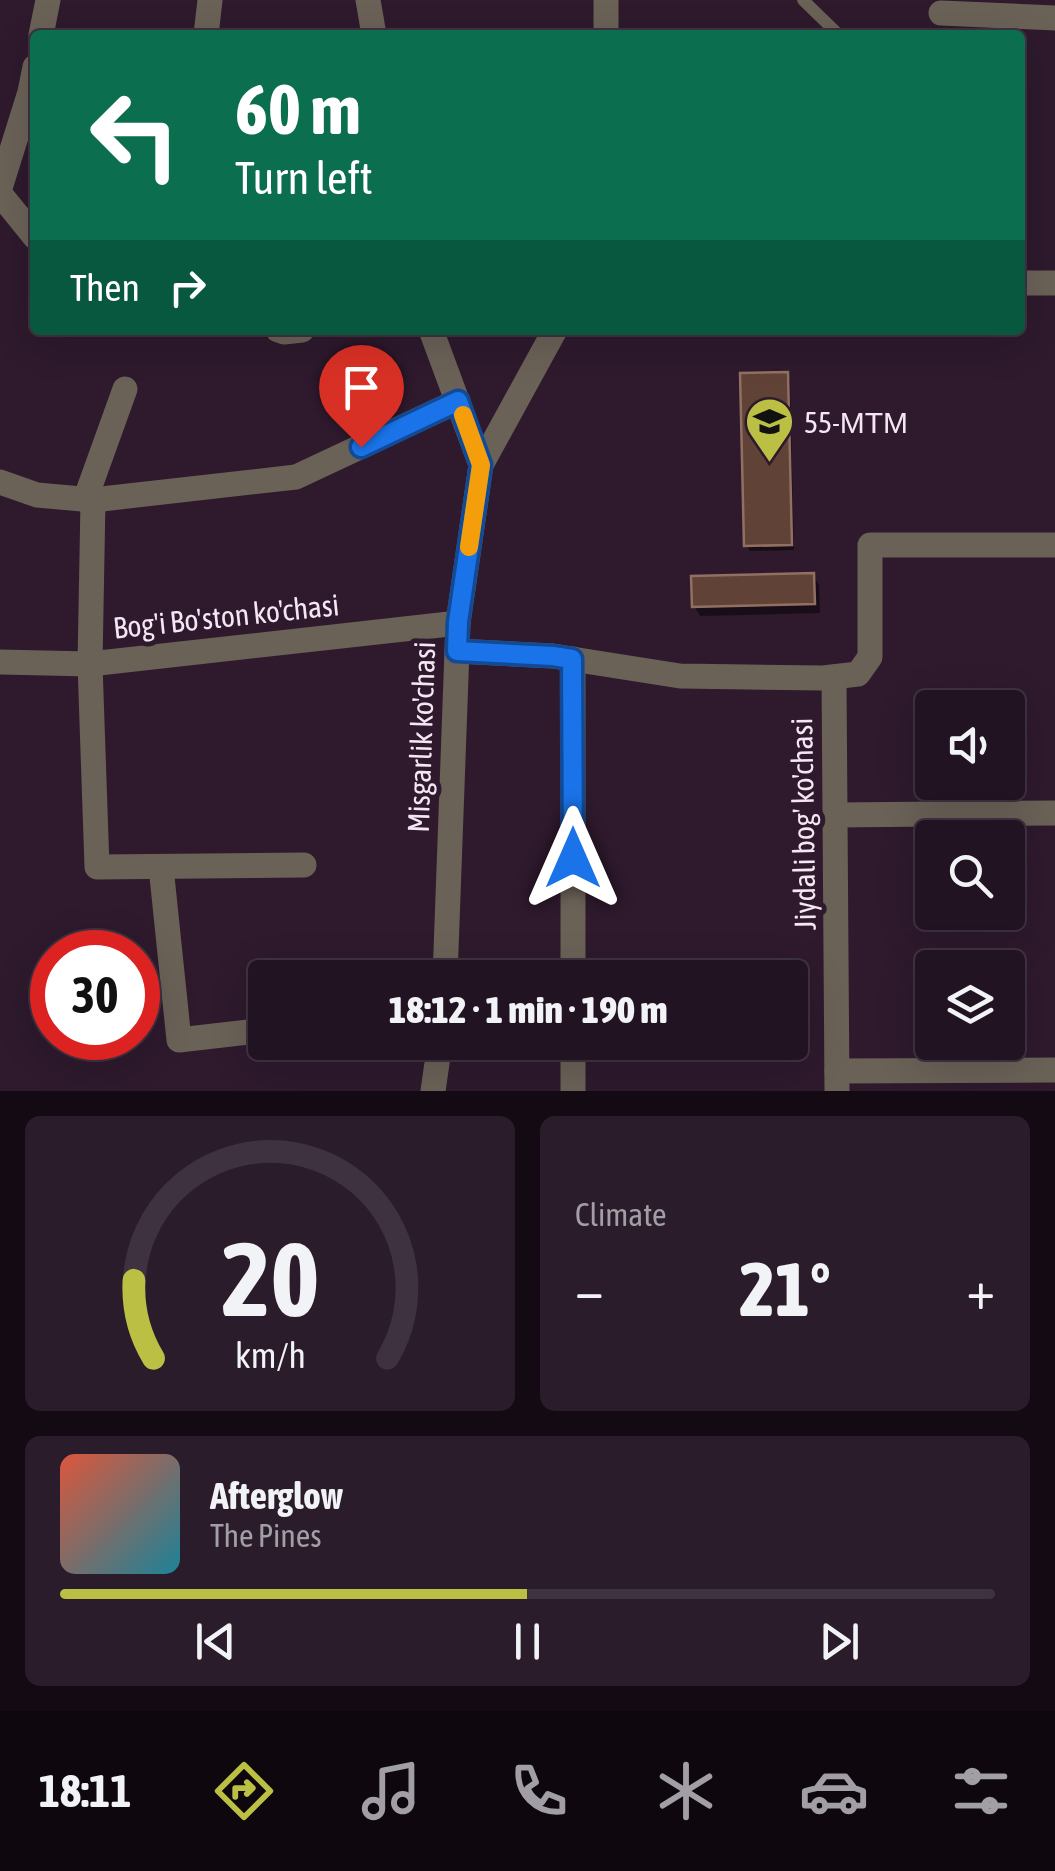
<!DOCTYPE html>
<meta charset="utf-8">
<style>
:root{--surface:#221322;--page:#2a1c2a;--text:#f1f3f6;--muted:#a29ea5;--line:#3f3240;--accent:#bbc044}
body{margin:0;font-family:"Asap Condensed",sans-serif;background:var(--page);color:var(--text);height:100vh;display:flex;flex-direction:column;font-size:38px;white-space:nowrap}
*{box-sizing:border-box;margin:0}
p{font-size:32px;color:var(--muted)}
.icon{flex:none;width:55px;height:55px;fill:none;stroke:currentColor;stroke-width:2;stroke-linecap:round;stroke-linejoin:round}
.map{position:relative;height:1091px;overflow:hidden}
.details{display:flex;flex-direction:column;gap:25px;padding:25px;background:#130a13;flex:1}
.details>*{flex:none}
.hud{position:absolute;left:30px;top:30px;width:995px;height:305px;border-radius:10px;box-shadow:0 10px 40px #0002,0 0 0 2px var(--line);background:#0b6e4f;color:#fff;overflow:hidden}
.fabs{position:absolute;left:915px;top:690px;display:grid;gap:20px}
.fabs a{display:grid;place-items:center;width:110px;height:110px;border-radius:10px;background:var(--surface);box-shadow:0 10px 40px #0002,0 0 0 2px var(--line);font-size:50px}
.speed{position:absolute;left:30px;top:930px;display:flex;gap:20px;font-size:50px;font-weight:700;text-align:center}
.speed>*{display:grid;place-content:center;width:130px;height:130px;border-radius:50%;background:var(--surface);box-shadow:0 10px 40px #0002,0 0 0 2px var(--line);line-height:1}
.speed .limit{border:15px solid #d22;background:#fff;color:#111}
.pin{position:absolute;display:grid;place-items:center;width:85px;height:85px;color:#fff;margin:-102px -42px;border-radius:50% 50% 50% 0;rotate:-45deg;box-shadow:0 0 10px #0007}
.pin .icon{rotate:45deg}
.me{position:absolute;width:110px;margin:-55px;rotate:0deg;stroke-linejoin:round;filter:drop-shadow(0 0 8px #0008)}
.turn{display:flex;align-items:center;gap:35px;height:210px;padding:0 40px;font-size:45px}
.turn .icon{width:130px;height:130px;stroke-width:2.5}
.turn b{display:block;font-size:70px;line-height:85px}
.then{display:flex;align-items:center;height:95px;padding:0 40px;background:#0003;gap:20px;font-size:38px}
.big{font-size:75px;font-weight:800;line-height:1.1}
.details .tile{flex:1;display:flex;flex-direction:column;justify-content:center;gap:15px;min-width:0;padding:0 35px;border-radius:15px;background:var(--page)}
.details .dial{align-items:center;gap:0}
.dial svg{height:260px;overflow:visible;fill:none;stroke:var(--line);stroke-width:7;stroke-linecap:round;text-anchor:middle}
.dial text{fill:var(--text);stroke:none}
.song{display:flex;align-items:center;gap:30px}
.cover{width:120px;height:120px;border-radius:15px;background:linear-gradient(135deg,hsl(10 70% 55%),hsl(190 70% 35%))}
.played{height:10px;border-radius:5px;background:linear-gradient(90deg,var(--accent) 50%,var(--line) 50%)}
.keys{display:flex;justify-content:space-around;direction:ltr}
.heat{display:flex;justify-content:space-between;align-items:center;font-size:55px;direction:ltr}
.details .tiles{flex:1;display:grid;gap:25px;grid-template-columns:1fr 1fr}
.tile:last-child{grid-column:span 2}
.trip{position:absolute;left:248px;top:960px;width:560px;height:100px;border-radius:10px;background:var(--surface);box-shadow:0 10px 40px #0002,0 0 0 2px var(--line);font-weight:800;line-height:100px;text-align:center}
.menu{display:flex;height:160px;justify-content:space-around;align-items:center;background:#0e080e;color:var(--muted)}
.menu .icon{width:70px;height:70px}
.menu .selected{color:var(--accent)}
.menu b{font-size:45px;color:var(--text)}
.map>svg:first-child{display:block}
.shadow{fill:#0007}
.building{fill:#614236;stroke:#917062;stroke-width:2.5}
.lines{fill:none;stroke-linecap:round;stroke-linejoin:round}
.lane{stroke:#6a6157;stroke-width:12}
.street{stroke:#6a6157;stroke-width:25}
.route-casing{stroke:#114b97;stroke-width:25}
.route{stroke:#1a73e8;stroke-width:18}
.slow{stroke:#f59e0b;stroke-width:18}
.labels{text-anchor:middle;dominant-baseline:central;stroke-width:10;stroke-linejoin:round;paint-order:stroke}
.poi-label{font-size:30px;fill:#f5e6f4;stroke:#2e192d;text-anchor:start}
.street-label{font-size:30px;fill:#f5e6f4;stroke:#2e192d}
</style>
<div class="map">
<svg width="1055" height="1091" viewBox="0 0 1055 1091">
<rect width="100%" height="100%" fill="#2e192d"/>
<g class="shadow">
<path d="M787 375 790 381 794 550 750 551 746 545Z"/>
<path d="M813 575 819 585 820 613 700 616 694 606Z"/>
</g>
<g class="building">
<path d="M788 372 792 545 744 546 740 373Z"/>
<path d="M814 573 815 604 692 607 691 576Z"/>
</g>
<g class="lines">
<path class="lane" d="M803 0 839 35"/>
<g class="street">
<path d="M368 0 374 35"/>
<path d="M941 13 1055 18"/>
<path d="M41 35 48 0"/>
<path d="M206 35 210 0"/>
<path d="M606 35V0"/>
<path d="M0 188 30 92 35 67"/>
<path d="M0 194 35 237"/>
<path d="M1020 283H1055"/>
<path d="M278 330 284 332 302 330"/>
<path d="M431 330 481 465 458 623 445 978"/>
<path d="M481 465 555 330"/>
<path d="M0 482 37 495 93 500 296 477 458 401"/>
<path d="M85 500 125 389"/>
<path d="M93 500 90 664 97 867 304 865"/>
<path d="M457 651 553 656 680 676 823 678 858 674 870 657V545H1055"/>
<path d="M573 659V978"/>
<path d="M0 662 90 664 458 623"/>
<path d="M834 677 837 1091"/>
<path d="M836 815 1055 813"/>
<path d="M161 867 179 1040 265 1030"/>
<path d="M573 1042V1091"/>
<path d="M837 1071 1055 1070"/>
<path d="M433 1091 440 1042"/>
</g>
</g>
<g class="lines">
<defs>
<path id="route" d="M361 447 458 401 481 465 458 622 457 651 553 656 572 659 573 858"/>
</defs>
<use href="#route" class="route-casing"/>
<use href="#route" class="route"/>
<path class="slow" d="M463 415 481 465 469 547"/>
</g>
<defs>
<symbol id="school-pin" viewBox="-11 -11 22 30"><path d="M0 17L-7.5 6A9.5 9.5 0 1 1 7.5 6Z" fill="#bbc044" stroke="#2e192d"/><path d="M0-5L7-2L0 1L-7-2ZM-4 1L0 2.5L4 1V4Q0 6-4 4Z" fill="#111"/></symbol>
</defs>
<g fill-rule="evenodd">
<use href="#school-pin" x="742" y="394" width="55" height="75"/>
</g>
<g class="labels">
<g class="poi-label">
<text x="804" y="422">55-МТМ</text>
</g>
<g class="street-label">
<text transform="translate(226 616) rotate(-6)">Bog'i Bo'ston ko'chasi</text>
<text transform="translate(421 737) rotate(-88)">Misgarlik ko'chasi</text>
<text transform="translate(803 824) rotate(-91)">Jiydali bog' ko'chasi</text>
</g>
</g>
</svg>
<div class="fabs">
<a><svg class="icon" aria-label="sound" viewBox="0 0 24 24"><path d="M4 9h4l5-4v14l-5-4H4zM17 9q2 3 0 6"/></svg></a>
<a><svg class="icon" aria-label="search" viewBox="0 0 24 24"><circle cx="10" cy="10" r="6"/><path d="M15 15l6 6"/></svg></a>
<a><svg class="icon" aria-label="layers" viewBox="0 0 24 24"><path d="M12 4l9 5-9 5-9-5zM3 14l9 5 9-5"/></svg></a>
</div>
<div class="speed"><div class="limit">30</div></div>
<div class="pin" style="left:361px;top:447px;background:#d93025"><svg class="icon" aria-label="arrive" viewBox="0 0 24 24"><path d="M6 21V4h12l-3 4 3 4H6"/></svg></div>
<svg class="me" style="left:573px;top:858px" viewBox="-20 -20 40 40"><path d="M0-17L14 15 0 8-14 15z" fill="#1a73e8" stroke="#fff" stroke-width="4"/></svg>
<div class="trip">18:12 · 1 min · 190 m</div>
<div class="hud">
<div class="turn"><svg class="icon" aria-label="left" viewBox="0 0 24 24"><path d="M17 20v-9H6M10 6l-5 5 5 5"/></svg><div><b>60 m</b>Turn left</div></div>
<div class="then">Then<svg class="icon" aria-label="right" viewBox="0 0 24 24"><path d="M7 20v-9h11M14 6l5 5-5 5"/></svg></div>
</div>
</div>
<section class="details">
<div class="tiles">
<div class="tile dial"><svg viewBox="0 0 100 80">
<path d="M14 69A42 42 0 1 1 86 69"/>
<path d="M14 69A42 42 0 0 1 8 45" stroke="#bbc044"/>
<text x="50" y="56" font-size="32" font-weight="700">20</text>
<text x="50" y="72" font-size="11">km/h</text>
</svg></div>
<div class="tile"><p>Climate</p>
<div class="heat"><a>−</a><b class="big">21°</b><a>+</a></div>
</div>
<div class="tile">
<div class="song"><i class="cover"></i><div><b>Afterglow</b><p>The Pines</p></div></div>
<div class="played"></div>
<div class="keys"><svg class="icon" aria-label="previous" viewBox="0 0 24 24"><path d="M18 5L8 12l10 7zM5 5v14"/></svg><svg class="icon" aria-label="pause" viewBox="0 0 24 24"><path d="M8 5v14M16 5v14"/></svg><svg class="icon" aria-label="next" viewBox="0 0 24 24"><path d="M6 5l10 7-10 7zM19 5v14"/></svg></div>
</div>
</div>
</section>
<nav class="menu">
<b>18:11</b>
<svg class="icon selected" aria-label="directions" viewBox="0 0 24 24"><path d="M12 3l9 9-9 9-9-9zM9 14v-3h6M13 9l2 2-2 2"/></svg>
<svg class="icon" aria-label="music" viewBox="0 0 24 24"><path d="M9 18V5l10-2v13"/><circle cx="6" cy="18" r="3"/><circle cx="16" cy="16" r="3"/></svg>
<svg class="icon" aria-label="phone" viewBox="0 0 24 24"><path d="M5 4h4l2 5-3 2q2 4 5 5l2-3 5 2v4C11 20 4 13 5 4z"/></svg>
<svg class="icon" aria-label="climate" viewBox="0 0 24 24"><path d="M12 3v18M4 7l16 10M4 17L20 7"/></svg>
<svg class="icon" aria-label="car" viewBox="0 0 24 24"><path d="M5 17H2v-5l4-1 3-4h7l3 4 3 1v5h-3M9 17h6M6 11h13"/><circle cx="7" cy="17" r="2"/><circle cx="17" cy="17" r="2"/></svg>
<svg class="icon" aria-label="filters" viewBox="0 0 24 24"><path d="M4 7h16M4 17h16"/><circle cx="9" cy="7" r="2"/><circle cx="15" cy="17" r="2"/></svg>
</nav>
